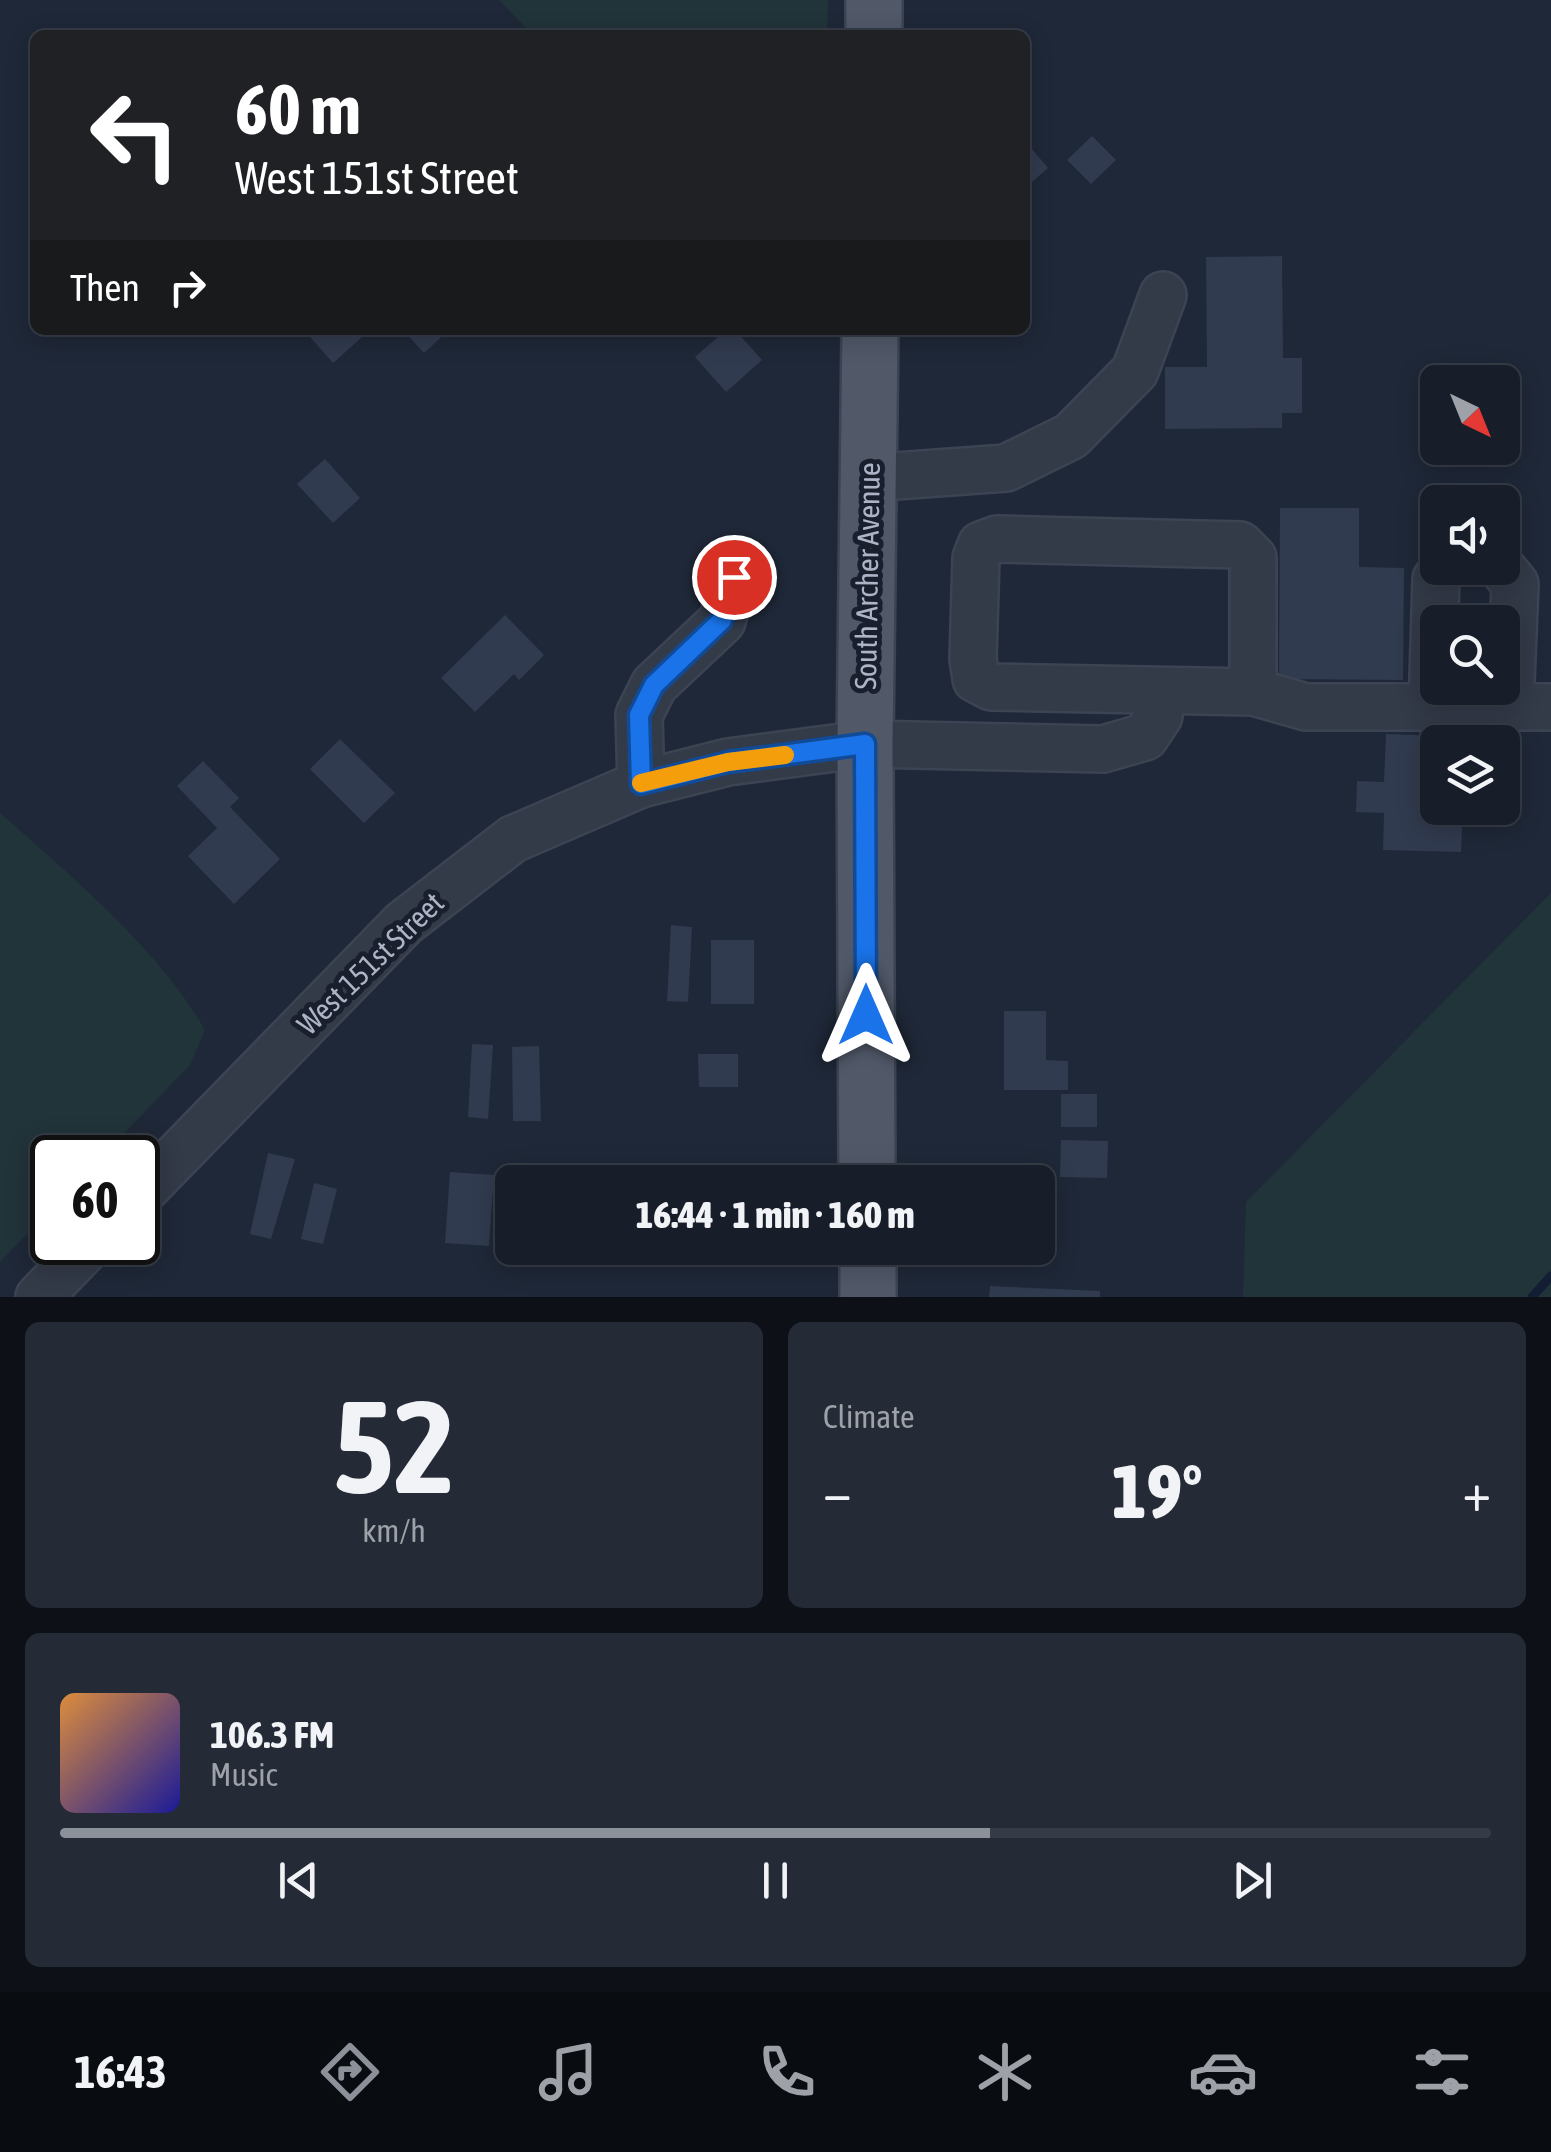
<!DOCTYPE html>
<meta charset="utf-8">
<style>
:root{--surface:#171e2a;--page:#242b36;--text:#f1f3f6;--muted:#9ea2a8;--line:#363c47;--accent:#8c9099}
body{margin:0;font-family:"Asap Condensed",sans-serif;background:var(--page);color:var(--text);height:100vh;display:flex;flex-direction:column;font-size:38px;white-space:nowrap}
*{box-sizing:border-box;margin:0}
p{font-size:32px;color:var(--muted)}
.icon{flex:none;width:55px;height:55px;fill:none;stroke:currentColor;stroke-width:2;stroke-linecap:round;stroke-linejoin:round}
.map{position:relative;height:1297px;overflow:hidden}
.side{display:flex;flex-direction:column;gap:25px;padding:25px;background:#0d1017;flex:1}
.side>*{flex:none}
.top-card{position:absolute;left:30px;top:30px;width:1000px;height:305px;border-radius:15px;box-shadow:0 5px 25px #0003,0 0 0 2px var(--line);background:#202124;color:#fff;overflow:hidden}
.needle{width:65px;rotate:137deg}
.buttons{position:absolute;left:1420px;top:365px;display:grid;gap:20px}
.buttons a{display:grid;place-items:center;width:100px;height:100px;border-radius:15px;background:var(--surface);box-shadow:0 5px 25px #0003,0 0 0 2px var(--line);font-size:50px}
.speed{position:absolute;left:30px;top:1135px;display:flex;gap:20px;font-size:50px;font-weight:700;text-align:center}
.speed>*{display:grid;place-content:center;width:130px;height:130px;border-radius:50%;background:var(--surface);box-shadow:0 5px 25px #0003,0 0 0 2px var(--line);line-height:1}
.speed .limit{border:5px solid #111;border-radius:15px;background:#fff;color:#111}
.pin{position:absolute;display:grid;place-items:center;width:85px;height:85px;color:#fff;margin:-42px;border:5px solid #fff;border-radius:50%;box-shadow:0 2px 10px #0007}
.me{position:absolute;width:110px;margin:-55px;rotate:0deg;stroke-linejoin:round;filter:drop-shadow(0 0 8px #0008)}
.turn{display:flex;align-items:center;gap:35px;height:210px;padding:0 40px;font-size:45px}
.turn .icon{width:130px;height:130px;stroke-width:2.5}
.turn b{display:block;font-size:70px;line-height:85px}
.then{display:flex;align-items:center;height:95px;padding:0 40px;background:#0003;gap:20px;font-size:38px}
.big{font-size:75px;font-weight:800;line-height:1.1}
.side .card{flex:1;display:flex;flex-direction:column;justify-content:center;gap:15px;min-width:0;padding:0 35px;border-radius:15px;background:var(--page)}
.side .dial{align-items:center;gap:0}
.dial b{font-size:130px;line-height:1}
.song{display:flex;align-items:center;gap:30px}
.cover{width:120px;height:120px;border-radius:15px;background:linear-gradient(135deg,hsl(30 70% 55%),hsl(240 70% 35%))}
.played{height:10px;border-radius:5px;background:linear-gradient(90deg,var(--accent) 65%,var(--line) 65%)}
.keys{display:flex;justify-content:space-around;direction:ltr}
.heat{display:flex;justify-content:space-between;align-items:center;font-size:55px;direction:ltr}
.side .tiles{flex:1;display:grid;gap:25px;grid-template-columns:1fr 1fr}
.card:last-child{grid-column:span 2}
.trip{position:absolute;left:495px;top:1165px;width:560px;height:100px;border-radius:15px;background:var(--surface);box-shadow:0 5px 25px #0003,0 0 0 2px var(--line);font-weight:800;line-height:100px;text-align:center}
.tabs{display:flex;height:160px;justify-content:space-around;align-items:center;background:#090c11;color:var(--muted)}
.tabs .icon{width:70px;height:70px}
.tabs .on{color:var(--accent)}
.tabs b{font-size:45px;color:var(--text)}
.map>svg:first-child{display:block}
.green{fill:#213439}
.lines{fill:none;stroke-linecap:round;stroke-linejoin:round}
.stream{stroke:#131e35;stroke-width:9}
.building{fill:#313b4f}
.minor-casing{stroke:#3c4352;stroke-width:50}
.major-casing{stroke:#3c4352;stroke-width:60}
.minor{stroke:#333a48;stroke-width:45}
.major{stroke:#515969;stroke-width:55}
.route-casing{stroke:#114b97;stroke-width:25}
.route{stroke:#1a73e8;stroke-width:18}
.slow{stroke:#f59e0b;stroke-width:18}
.labels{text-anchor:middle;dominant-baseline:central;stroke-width:10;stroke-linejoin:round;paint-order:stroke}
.street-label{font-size:30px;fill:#adb4c5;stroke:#191f2d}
</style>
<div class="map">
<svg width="1551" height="1297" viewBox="0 0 1551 1297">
<rect width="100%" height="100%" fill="#1f2838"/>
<g class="green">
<path d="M499 0H828L827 35H533Z"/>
<path d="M0 813C69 874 160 950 205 1030L190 1065 101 1157 52 1158V1208L0 1262Z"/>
<path d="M1551 893V1297H1243L1246 1202Z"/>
</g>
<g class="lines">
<path class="stream" d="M1532 1297 1551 1276"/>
</g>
<g class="building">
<path d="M1092 136 1116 160 1091 184 1067 160Z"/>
<path d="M1025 141 1048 168 1025 188Z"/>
<path d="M1282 256 1283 358H1302V413H1282V428L1165 429V367H1207L1206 257Z"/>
<path d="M304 330H370L333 363Z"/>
<path d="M403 330H449L424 353Z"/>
<path d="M726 330H735L762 360 726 392 695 357Z"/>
<path d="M325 459 360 498 333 523 297 484Z"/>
<path d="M1280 508H1359V567L1404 568 1403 680 1279 679Z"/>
<path d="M505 615 544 655 519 680 514 674 475 712 441 678Z"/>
<path d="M1386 734 1467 737 1466 742H1438V808H1463L1461 852 1383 850 1384 813 1356 812 1357 781 1384 782Z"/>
<path d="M340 739 395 793 364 823 310 769Z"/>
<path d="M203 761 239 798 230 807 280 859 234 904 188 856 217 828 177 786Z"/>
<path d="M671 925 692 927 688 1002 667 1001Z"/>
<rect x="711" y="940" width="43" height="64"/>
<path d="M1004 1011H1046V1060L1068 1061V1090H1004Z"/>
<path d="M472 1044 493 1045 488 1119 468 1117Z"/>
<path d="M539 1046 541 1121H513L512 1047Z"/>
<path d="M698 1054H738V1087H699Z"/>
<rect x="1061" y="1094" width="36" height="33"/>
<path d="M1061 1140 1108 1141 1107 1178 1060 1177Z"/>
<path d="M268 1153 295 1159 271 1239 250 1234Z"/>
<path d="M450 1172 494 1175 489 1246 445 1243Z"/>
<path d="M314 1183 337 1189 323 1244 301 1239Z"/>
<path d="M990 1286 1100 1291V1297H989Z"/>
</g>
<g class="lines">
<defs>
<g id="minor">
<path d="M868 478 1006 468 1071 436 1135 371 1163 295"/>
<path d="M997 539 1240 545 1253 558V692L991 687 976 679 973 659 976 558 981 545Z"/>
<path d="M1502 568 1515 584 1510 707"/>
<path d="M1253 692 1306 707H1551"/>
<path d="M1432 707 1436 579 1444 568"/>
<path d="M641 784 639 715 654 685 722 621 735 577"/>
<path d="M138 1196 404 923 513 839 641 784 728 762 865 744 1103 749 1145 737 1159 716 1160 693"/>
<path d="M39 1297 92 1242"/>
</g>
<g id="major">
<path d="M874 35V0"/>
<path d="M867 1182 865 744 870 330"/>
<path d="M868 1248V1297"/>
</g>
</defs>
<use href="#minor" class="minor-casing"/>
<use href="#major" class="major-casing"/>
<use href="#minor" class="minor"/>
<use href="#major" class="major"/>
</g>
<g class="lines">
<defs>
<path id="route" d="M734 577 722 620 654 685 639 715 641 784 728 762 865 744 866 1015"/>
</defs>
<use href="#route" class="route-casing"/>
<use href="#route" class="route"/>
<path class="slow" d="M641 783 728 762 785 755"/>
</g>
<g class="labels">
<g class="street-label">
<text transform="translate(867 576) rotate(-89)">South Archer Avenue</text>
<text transform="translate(370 963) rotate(-44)">West 151st Street</text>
</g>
</g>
</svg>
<div class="buttons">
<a><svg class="needle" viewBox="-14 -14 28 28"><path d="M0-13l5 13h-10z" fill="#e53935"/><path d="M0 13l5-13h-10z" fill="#9ea2a8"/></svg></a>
<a><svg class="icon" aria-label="sound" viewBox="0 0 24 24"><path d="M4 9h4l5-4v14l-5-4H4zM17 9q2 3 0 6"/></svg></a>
<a><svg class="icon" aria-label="search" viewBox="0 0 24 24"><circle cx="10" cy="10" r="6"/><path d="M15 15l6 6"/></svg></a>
<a><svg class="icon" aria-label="layers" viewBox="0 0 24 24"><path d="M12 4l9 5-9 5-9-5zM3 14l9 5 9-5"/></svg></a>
</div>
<div class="speed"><div class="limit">60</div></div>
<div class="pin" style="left:734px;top:577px;background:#d93025"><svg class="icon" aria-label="arrive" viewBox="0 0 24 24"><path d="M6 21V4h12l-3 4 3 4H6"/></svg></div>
<svg class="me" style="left:866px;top:1015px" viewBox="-20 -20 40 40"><path d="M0-17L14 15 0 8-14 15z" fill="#1a73e8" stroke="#fff" stroke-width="4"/></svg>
<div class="trip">16:44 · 1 min · 160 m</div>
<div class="top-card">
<div class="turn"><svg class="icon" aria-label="left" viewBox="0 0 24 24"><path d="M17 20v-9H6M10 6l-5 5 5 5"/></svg><div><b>60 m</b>West 151st Street</div></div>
<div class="then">Then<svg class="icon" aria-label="right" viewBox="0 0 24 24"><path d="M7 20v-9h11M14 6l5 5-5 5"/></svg></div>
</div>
</div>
<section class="side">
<div class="tiles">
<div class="card dial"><b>52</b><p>km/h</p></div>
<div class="card"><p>Climate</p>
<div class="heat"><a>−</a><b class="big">19°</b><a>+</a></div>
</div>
<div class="card">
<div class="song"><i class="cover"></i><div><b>106.3 FM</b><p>Music</p></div></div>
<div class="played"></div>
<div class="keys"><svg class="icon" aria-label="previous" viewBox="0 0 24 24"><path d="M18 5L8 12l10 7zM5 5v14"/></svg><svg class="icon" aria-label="pause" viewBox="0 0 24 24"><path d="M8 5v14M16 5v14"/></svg><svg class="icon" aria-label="next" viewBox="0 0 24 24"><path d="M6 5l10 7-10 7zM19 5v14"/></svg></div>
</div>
</div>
</section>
<nav class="tabs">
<b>16:43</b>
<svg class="icon on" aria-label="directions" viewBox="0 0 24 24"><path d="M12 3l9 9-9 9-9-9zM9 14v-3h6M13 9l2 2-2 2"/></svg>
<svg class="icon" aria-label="music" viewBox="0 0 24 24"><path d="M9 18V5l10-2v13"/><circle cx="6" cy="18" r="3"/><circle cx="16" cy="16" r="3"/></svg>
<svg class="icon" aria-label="phone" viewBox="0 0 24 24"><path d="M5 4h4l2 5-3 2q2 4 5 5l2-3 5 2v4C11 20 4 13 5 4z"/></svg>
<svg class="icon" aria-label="climate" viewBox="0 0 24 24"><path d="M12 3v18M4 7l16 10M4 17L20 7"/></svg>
<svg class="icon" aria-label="car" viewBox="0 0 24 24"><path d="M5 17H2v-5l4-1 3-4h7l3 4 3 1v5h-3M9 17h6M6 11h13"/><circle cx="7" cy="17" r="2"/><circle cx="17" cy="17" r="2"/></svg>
<svg class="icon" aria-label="filters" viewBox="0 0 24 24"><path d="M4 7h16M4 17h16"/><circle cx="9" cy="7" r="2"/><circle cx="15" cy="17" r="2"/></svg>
</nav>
